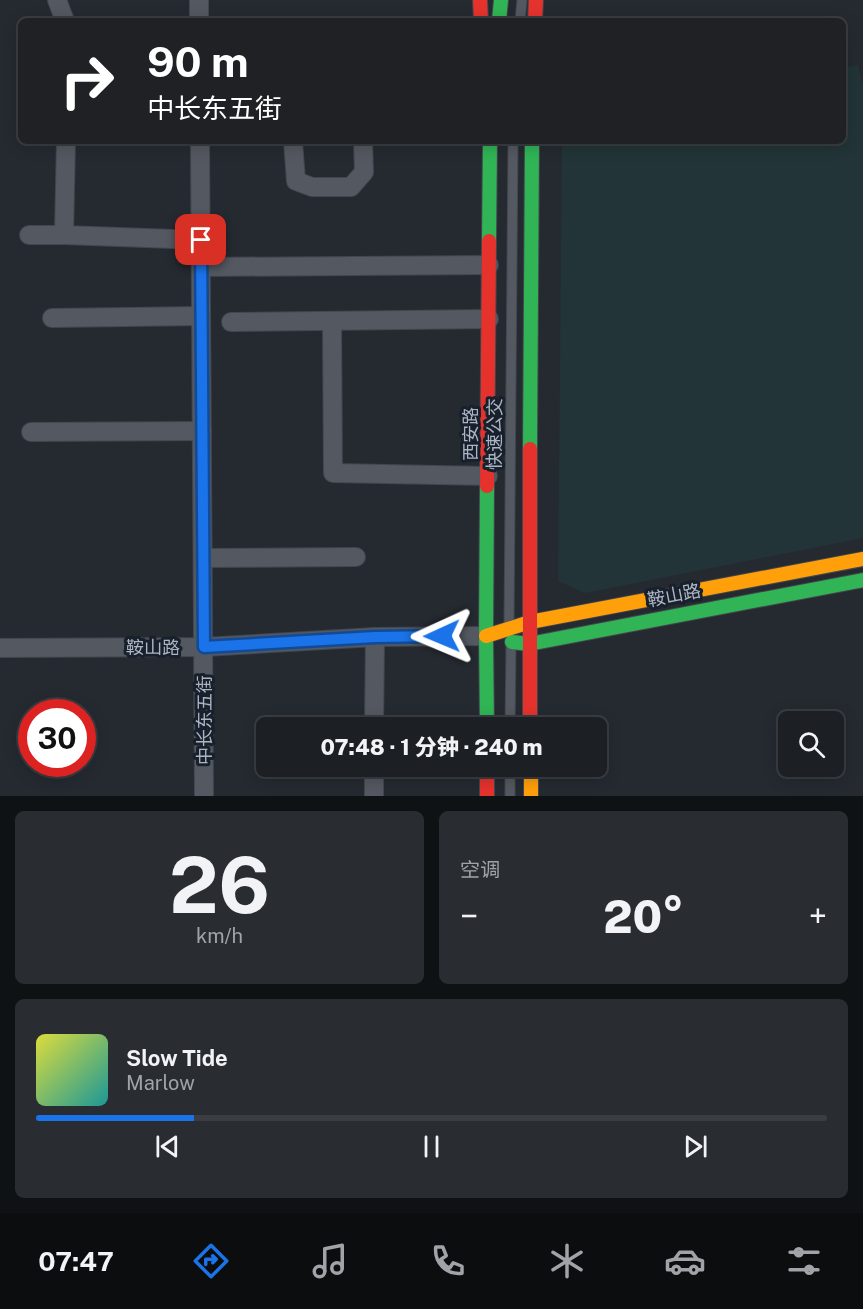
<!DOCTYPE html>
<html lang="zh">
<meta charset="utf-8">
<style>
:root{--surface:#1c2025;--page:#292d32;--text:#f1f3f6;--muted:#a0a3a7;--line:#3a3e42;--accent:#1a73e8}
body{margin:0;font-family:"Public Sans","Noto Sans SC",sans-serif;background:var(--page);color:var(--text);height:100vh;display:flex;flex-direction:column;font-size:22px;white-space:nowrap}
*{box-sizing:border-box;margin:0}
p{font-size:20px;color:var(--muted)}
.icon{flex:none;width:33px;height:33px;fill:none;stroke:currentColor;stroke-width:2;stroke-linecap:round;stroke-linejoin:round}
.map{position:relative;height:796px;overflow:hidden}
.side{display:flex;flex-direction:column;gap:15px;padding:15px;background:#0f1214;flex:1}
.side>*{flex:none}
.guide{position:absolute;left:18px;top:18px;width:828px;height:126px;border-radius:9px;box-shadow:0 3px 15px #0003,0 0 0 2px var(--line);background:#202124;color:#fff;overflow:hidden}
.tools{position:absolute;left:778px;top:711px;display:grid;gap:12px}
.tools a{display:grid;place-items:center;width:66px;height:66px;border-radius:9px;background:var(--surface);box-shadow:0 3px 15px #0003,0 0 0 2px var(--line);font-size:30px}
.speed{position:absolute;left:18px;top:699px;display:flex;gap:12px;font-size:30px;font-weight:700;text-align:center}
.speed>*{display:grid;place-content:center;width:78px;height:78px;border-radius:50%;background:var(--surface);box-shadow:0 3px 15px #0003,0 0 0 2px var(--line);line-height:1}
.speed .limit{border:9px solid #d22;background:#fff;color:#111}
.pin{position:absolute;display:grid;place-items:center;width:51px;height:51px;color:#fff;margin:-26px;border-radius:12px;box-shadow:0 3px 9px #0006}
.me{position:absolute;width:66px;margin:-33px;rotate:269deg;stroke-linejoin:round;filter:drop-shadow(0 0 4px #0008)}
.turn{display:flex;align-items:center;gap:21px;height:126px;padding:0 30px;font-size:27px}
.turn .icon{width:78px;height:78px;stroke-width:2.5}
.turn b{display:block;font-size:42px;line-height:51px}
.big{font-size:45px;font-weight:800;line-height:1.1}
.side .widget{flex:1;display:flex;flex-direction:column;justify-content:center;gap:9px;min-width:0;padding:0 21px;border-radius:9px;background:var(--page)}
.side .dial{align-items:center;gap:0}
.dial b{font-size:78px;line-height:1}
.song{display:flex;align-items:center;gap:18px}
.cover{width:72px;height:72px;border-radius:9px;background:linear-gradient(135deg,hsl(60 70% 55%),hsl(180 70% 35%))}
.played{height:6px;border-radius:3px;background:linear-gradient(90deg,var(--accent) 20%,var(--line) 20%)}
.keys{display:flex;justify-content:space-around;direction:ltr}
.heat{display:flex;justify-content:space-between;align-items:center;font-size:33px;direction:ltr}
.side .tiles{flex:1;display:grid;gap:15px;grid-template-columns:1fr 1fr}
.widget:last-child{grid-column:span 2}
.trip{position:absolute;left:256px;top:717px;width:351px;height:60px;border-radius:9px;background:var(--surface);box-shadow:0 3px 15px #0003,0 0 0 2px var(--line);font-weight:800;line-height:60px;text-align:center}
.tabs{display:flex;height:96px;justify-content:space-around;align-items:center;background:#0b0d0f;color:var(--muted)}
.tabs .icon{width:42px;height:42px}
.tabs .active{color:var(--accent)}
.tabs b{font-size:27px;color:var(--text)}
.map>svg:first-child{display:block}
.green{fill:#223437}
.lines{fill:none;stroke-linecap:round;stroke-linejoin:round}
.lane-casing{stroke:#42464e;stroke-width:11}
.street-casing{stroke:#42464e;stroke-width:20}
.fast-casing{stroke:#42464e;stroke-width:16}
.slow-casing{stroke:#42464e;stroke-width:16}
.jam-casing{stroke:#42464e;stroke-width:16}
.lane{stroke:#545860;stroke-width:9}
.street{stroke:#545860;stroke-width:18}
.fast{stroke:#30b455;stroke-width:14}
.slow{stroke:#ff9f0a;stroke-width:14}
.jam{stroke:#e5322d;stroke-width:14}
.route-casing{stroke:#114b97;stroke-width:15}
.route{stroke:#1a73e8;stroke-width:10}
.labels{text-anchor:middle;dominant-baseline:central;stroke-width:6;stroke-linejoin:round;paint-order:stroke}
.street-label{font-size:18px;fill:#acb5c4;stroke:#18202c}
</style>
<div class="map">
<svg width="863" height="796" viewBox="0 0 863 796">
<rect width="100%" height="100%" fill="#252a31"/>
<path class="green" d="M858 65 863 86V538L585 593 558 581 562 141H843V68Z"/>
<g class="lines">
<defs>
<g id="lane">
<path d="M520 21 522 0"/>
<path d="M509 625 513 141"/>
<path d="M510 728 511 644"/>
<path d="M510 796V766"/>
</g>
<g id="street">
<path d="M57 0 65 21"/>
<path d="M199 0V21"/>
<path d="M66 141 64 235 201 240"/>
<path d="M200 141 204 796"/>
<path d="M293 141 296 181 312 187H351L364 172 363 141"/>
<path d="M29 235H64"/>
<path d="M201 267 489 265"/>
<path d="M52 318 201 316"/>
<path d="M332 321 333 473 488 476"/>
<path d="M231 322 489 319"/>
<path d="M31 432 202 431"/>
<path d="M203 558 356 557"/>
<path d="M0 648 204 647 375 637 486 636"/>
<path d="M374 728 375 637"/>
<path d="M374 795V766"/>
</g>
<g id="fast">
<path d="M499 21 501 0"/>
<path d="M489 241 490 141"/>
<path d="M530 449 532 141"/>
<path d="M512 642 529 644 863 580"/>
<path d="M487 728 486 636 487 486"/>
</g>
<g id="slow">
<path d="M486 636 530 622 863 559"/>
<path d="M531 766V796"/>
</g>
<g id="jam">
<path d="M480 0 481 21"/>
<path d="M535 21 536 0"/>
<path d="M487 486 489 241"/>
<path d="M530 728V449"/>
<path d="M487 766V796"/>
</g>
</defs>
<use href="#lane" class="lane-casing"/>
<use href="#street" class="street-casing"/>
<use href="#fast" class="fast-casing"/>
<use href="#slow" class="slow-casing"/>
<use href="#jam" class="jam-casing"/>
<use href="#lane" class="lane"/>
<use href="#street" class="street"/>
<use href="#fast" class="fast"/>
<use href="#slow" class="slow"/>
<use href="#jam" class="jam"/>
</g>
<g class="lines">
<defs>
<path id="route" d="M201 240 204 647 375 637 442 636"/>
</defs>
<use href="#route" class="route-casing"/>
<use href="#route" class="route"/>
</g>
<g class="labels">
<g class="street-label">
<text transform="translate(470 434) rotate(-90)">西安路</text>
<text transform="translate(494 434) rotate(-90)">快速公交</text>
<text transform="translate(674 595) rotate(-11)">鞍山路</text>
<text x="153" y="647">鞍山路</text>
<text transform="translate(204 720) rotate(-90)">中长东五街</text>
</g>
</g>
</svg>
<div class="tools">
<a><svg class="icon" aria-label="search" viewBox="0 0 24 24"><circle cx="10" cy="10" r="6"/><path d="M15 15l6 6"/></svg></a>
</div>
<div class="speed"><div class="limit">30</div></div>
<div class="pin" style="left:201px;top:240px;background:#d93025"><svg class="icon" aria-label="arrive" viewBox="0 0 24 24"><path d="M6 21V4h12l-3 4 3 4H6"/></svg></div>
<svg class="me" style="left:442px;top:636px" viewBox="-20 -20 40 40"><path d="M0-17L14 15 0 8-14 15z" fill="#1a73e8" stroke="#fff" stroke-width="4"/></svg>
<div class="trip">07:48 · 1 分钟 · 240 m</div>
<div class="guide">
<div class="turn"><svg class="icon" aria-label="right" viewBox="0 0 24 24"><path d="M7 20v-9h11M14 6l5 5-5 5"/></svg><div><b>90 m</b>中长东五街</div></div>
</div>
</div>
<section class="side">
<div class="tiles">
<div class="widget dial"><b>26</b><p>km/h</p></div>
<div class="widget"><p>空调</p>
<div class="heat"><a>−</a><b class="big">20°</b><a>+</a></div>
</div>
<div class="widget">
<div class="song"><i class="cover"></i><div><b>Slow Tide</b><p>Marlow</p></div></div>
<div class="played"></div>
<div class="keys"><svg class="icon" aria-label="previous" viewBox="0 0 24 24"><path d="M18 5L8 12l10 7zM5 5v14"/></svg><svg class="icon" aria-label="pause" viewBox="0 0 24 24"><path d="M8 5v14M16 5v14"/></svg><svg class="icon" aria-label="next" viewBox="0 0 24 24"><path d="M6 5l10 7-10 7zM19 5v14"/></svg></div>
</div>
</div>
</section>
<nav class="tabs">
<b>07:47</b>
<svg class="icon active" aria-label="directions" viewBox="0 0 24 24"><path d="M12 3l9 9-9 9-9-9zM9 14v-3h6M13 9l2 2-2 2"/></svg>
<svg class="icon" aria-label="music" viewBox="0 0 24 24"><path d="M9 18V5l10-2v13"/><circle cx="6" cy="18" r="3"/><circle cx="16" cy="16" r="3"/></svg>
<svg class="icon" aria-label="phone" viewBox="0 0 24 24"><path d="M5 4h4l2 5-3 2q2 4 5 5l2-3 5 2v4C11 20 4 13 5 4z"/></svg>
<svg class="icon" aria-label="climate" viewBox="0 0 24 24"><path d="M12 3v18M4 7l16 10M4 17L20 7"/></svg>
<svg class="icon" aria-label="car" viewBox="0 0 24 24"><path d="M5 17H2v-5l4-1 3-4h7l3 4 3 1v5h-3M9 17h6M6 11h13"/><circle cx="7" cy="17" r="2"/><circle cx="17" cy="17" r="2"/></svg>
<svg class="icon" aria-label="filters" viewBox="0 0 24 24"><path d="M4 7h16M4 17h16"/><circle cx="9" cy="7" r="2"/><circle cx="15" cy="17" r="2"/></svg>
</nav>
